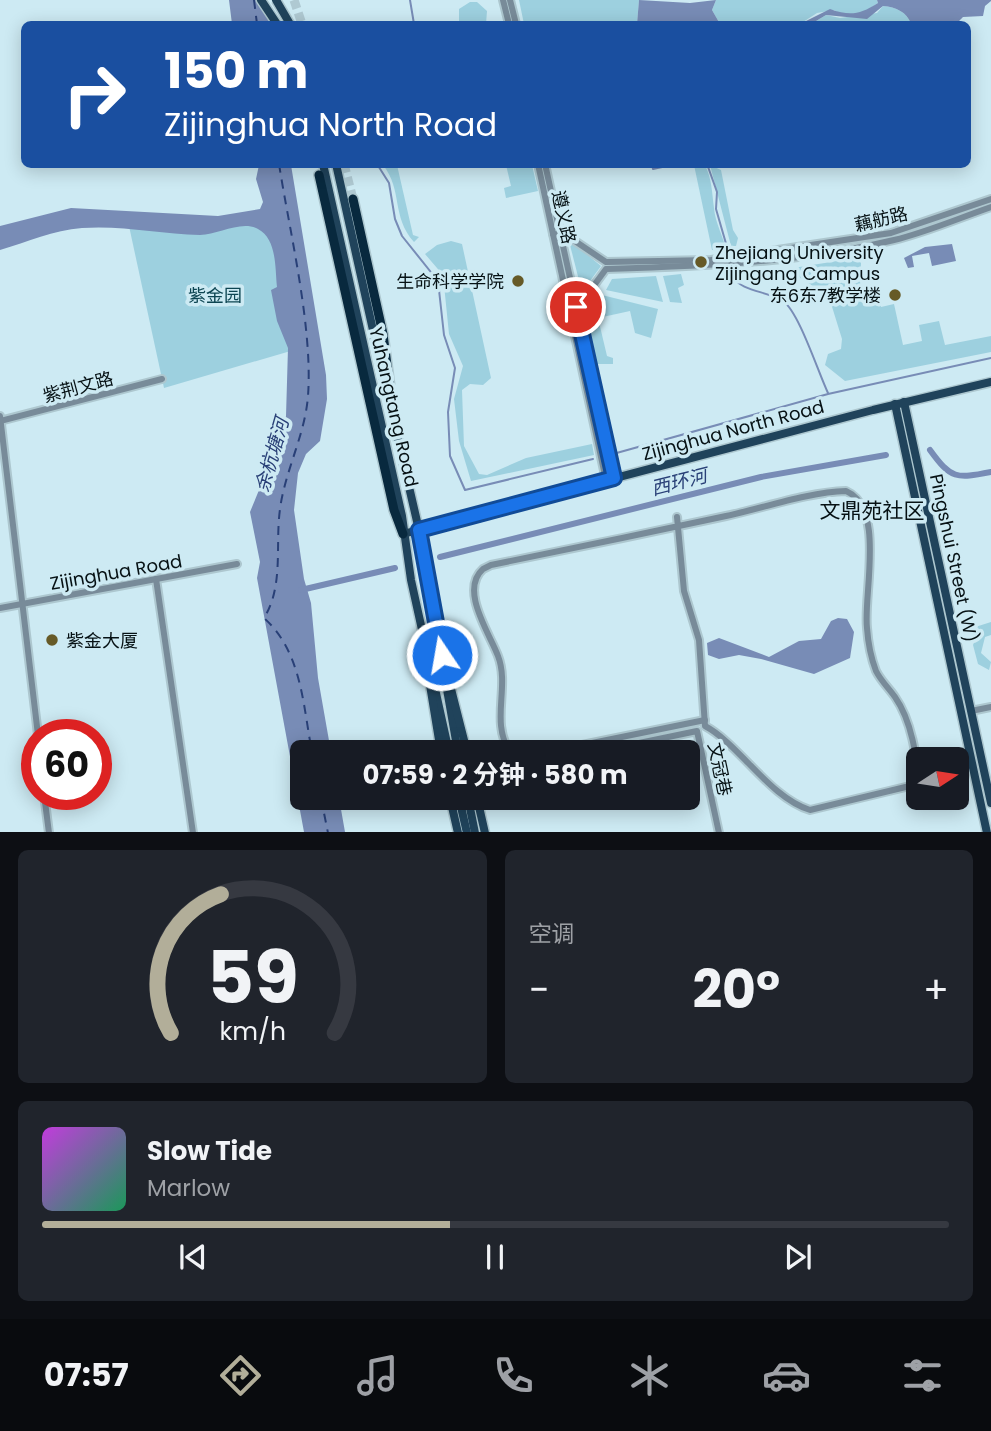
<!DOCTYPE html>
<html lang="zh">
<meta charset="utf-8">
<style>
:root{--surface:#171b24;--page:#20242c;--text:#f1f3f6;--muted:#9ea1a6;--line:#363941;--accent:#b2ae99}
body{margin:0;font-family:Poppins,"Noto Sans SC",sans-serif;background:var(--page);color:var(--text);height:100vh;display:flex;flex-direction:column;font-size:26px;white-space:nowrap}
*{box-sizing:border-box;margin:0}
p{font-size:23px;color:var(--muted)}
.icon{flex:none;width:38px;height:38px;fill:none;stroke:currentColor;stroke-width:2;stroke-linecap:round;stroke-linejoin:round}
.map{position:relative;height:832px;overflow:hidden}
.details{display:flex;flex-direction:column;gap:18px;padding:18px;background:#0d0f14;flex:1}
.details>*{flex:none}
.hud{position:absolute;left:21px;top:21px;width:950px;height:147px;border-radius:10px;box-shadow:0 4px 18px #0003;background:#1a4fa0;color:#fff;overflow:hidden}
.needle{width:46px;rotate:78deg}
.fabs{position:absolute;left:906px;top:747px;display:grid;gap:14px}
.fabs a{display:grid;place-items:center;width:63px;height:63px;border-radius:10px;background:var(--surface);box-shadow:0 4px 18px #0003;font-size:35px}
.speed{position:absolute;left:21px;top:719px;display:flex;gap:14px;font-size:35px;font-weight:700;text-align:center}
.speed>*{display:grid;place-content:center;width:91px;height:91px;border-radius:50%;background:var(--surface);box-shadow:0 4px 18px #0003;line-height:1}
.speed .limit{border:10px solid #d22;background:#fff;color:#111}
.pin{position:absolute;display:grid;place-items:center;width:60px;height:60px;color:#fff;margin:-30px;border:4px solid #fff;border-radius:50%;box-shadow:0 2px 7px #0007}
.me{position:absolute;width:77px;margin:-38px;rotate:348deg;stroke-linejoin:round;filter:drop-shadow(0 0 5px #0008)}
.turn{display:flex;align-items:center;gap:24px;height:147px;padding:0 28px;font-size:32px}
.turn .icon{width:91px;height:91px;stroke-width:2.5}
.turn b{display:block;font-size:49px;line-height:60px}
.big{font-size:52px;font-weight:700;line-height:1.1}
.details .tile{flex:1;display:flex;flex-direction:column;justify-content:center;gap:10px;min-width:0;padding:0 24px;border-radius:10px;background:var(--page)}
.details .dial{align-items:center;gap:0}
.dial svg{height:182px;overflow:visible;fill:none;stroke:var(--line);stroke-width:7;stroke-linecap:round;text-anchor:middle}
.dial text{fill:var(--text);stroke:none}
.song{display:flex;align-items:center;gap:21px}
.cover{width:84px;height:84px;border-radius:10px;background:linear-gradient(135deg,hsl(290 70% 55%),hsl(150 70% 35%))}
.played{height:7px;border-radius:4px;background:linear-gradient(90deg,var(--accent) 45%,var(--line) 45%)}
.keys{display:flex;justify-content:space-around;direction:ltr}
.heat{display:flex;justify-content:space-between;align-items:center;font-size:38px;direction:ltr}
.details .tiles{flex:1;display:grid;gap:18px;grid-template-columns:1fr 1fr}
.tile:last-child{grid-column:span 2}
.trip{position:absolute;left:290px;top:740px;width:410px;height:70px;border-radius:10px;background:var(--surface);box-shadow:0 4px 18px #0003;font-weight:700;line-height:70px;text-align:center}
.tab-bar{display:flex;height:112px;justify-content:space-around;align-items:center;background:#090b0e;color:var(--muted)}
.tab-bar .icon{width:49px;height:49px}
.tab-bar .current{color:var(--accent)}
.tab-bar b{font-size:32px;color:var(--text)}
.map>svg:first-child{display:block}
.green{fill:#9dd0df}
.water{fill:#788cb6}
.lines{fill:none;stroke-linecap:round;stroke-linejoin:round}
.stream{stroke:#788cb6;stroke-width:2}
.canal{stroke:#788cb6;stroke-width:6}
.ferry{stroke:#294077;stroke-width:2;stroke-dasharray:9 7;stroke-linecap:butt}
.highway-tunnel{stroke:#afc9d2;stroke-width:9;stroke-dasharray:9 4.5;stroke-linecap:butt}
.minor-casing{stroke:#adc7cf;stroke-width:10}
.major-casing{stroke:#adc7cf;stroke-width:11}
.highway-casing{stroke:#adc7cf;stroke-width:12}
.minor{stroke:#788b99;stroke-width:6}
.major{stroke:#20435b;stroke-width:8}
.highway{stroke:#08293e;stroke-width:9}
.major-bridge-casing{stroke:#adc7cf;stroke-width:11;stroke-linecap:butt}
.major-bridge{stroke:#20435b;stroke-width:8}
.route-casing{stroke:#114b97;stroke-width:18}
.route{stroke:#1a73e8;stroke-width:12}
.poi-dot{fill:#665a27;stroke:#cdeaf3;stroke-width:2.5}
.labels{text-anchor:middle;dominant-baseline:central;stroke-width:7;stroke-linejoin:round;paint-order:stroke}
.street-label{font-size:18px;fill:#061114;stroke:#cdeaf3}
.poi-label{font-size:18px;fill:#061114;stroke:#cdeaf3;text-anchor:start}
.park-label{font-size:18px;fill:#0d4552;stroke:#cdeaf3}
.water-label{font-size:19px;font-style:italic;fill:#294077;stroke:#cdeaf3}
.quarter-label{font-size:21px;fill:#061114;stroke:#cdeaf3}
</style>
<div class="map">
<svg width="991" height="833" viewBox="0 0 991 833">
<rect width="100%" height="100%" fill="#cdeaf3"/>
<g class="green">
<path d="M519 0H639L637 24H524Z"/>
<path d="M716 0H877L878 3C865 12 849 21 834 10L817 13 800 24H720L712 10Z"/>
<path d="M470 2H477L487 11 486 24 459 23V9Z"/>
<path d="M883 6C896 7 907 12 911 24H811L826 15 840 18 877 13Z"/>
<path d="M383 165H397L413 235 419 237 414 242C391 216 403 190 383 165Z"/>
<path d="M506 165H532L538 191 506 198 504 188 511 186Z"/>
<path d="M694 165H705C712 179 712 193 714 208 715 223 724 237 726 251L712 250Z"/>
<path d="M710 165 721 170 733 230 738 238 736 246H731Z"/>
<path d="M252 222 276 231 294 350 164 388 129 226Z"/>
<path d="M451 241 462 244 491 378 483 385 470 384 462 390 464 446 479 474 487 475 526 458 592 444 594 455 471 481 459 441 454 399 463 366 449 334 443 275 425 254 437 245Z"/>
<path d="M574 244 601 266 582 292 570 245Z"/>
<path d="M856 258 861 263 860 288 866 294 877 292 881 307 894 304 903 345 922 341 919 325 939 321 945 345 991 336V352L845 381 825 365 828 354 841 349 842 339 829 297 787 269Z"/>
<path d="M681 274 684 285 678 288 682 303 670 302 663 276Z"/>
<path d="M656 276 663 302 606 290 612 279Z"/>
<path d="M602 295 658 309 651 338 635 333 630 311 598 318 607 356 613 358V364H597L587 316Z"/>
<path d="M991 622V635L985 637 981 653 991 662 989 670 978 664 973 645 976 637H971L969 629Z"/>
</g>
<g class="water">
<path d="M229 0H267L269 24H232Z"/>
<path d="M639 0 690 3 716 0 712 10 720 24H637Z"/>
<path d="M877 0H991V1L985 6 983 16 963 17 956 24H911C907 12 896 7 883 6L867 19 826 15 811 24H800L830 9C850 16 859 15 878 3Z"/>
<path d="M259 165H291L326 375 327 399 320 441 306 454 298 473 294 510 304 579 311 603 318 678 331 752H303V798H339L345 832H304L257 578 260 562 250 512 282 434 286 416 288 348 277 321 271 290 277 287C275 268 277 239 258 229 241 220 218 235 200 235 161 234 121 225 82 228 53 230 28 242 0 250V226L71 208 218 216 260 209 263 202 256 179Z"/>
<path d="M952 244 956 261 932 266 929 253 912 256 914 267 908 268 904 258 925 247Z"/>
<path d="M838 618 847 619 854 632 850 658 814 674 761 659 739 655 719 659 708 655 707 643 719 638 769 657 799 641 821 639 831 621Z"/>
</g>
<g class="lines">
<g class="stream">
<path d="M410 0 414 24"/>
<path d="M377 164 389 183 395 219 402 236 438 281 444 335 455 368 448 412 450 456 465 490 593 459"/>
<path d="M652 164 653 169 676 164"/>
<path d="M707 164 717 192 716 209 727 247"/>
<path d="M730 275C744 293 765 290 783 301 799 312 818 372 828 393"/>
<path d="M613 454 828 394 991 358"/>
</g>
<g class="canal">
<path d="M930 450C951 479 956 479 991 472"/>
<path d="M440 557 761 477 886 455"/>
<path d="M301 590 395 568"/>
</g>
<g class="ferry">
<path d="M254 0 257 24"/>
<path d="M279 164C290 234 313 328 308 396 305 435 285 471 280 509 275 545 284 586 264 618 302 652 303 706 312 752"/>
<path d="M321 798 328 833"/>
</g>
<g class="highway-tunnel">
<path d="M294 0 302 24"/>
<path d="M344 164 353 199"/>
</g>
<defs>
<g id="minor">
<path d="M503 0 509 24"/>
<path d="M510 0 516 24"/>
<path d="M538 164 606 480"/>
<path d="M545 164 614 478"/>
<path d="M553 234 566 235 606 262 711 260 891 233 991 199"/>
<path d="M569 309 581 303 606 269C703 266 799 263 894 240 927 232 959 218 991 207"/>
<path d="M0 416 38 735"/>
<path d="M0 421 162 379"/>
<path d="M156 579 193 833"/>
<path d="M0 608 237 564"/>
<path d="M971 711 991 707"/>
<path d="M510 752C490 722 510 687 498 656 490 634 459 590 483 569L491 565C569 549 648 533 726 516 763 508 809 492 846 491 886 508 863 595 867 628 868 642 871 658 876 671 881 681 888 687 895 697 909 717 921 760 914 785L810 810C770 798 739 744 705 726L699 640 684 591 677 517"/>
<path d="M548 752 705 720"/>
<path d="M596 752 697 731 719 833"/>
<path d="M44 794 49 833"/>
</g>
<g id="major">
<path d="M261 0 277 24"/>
<path d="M323 164 402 516 411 580 449 752"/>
<path d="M336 164 387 393"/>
<path d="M904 402 991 803"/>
<path d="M895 404 987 833"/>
<path d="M394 422 419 530 458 752"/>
<path d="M403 534 873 410 991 382"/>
<path d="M430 685 441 752"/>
<path d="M450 685 467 752"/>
<path d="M450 798 458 833"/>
<path d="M459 798 467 833"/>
<path d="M468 798 475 833"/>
<path d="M477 798 485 833"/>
</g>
<g id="highway">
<path d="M319 175 394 510 403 534"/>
<path d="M353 199 383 334 395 427"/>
</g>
</defs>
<use href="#minor" class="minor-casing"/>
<use href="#major" class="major-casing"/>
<use href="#highway" class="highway-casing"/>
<use href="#minor" class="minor"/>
<use href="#major" class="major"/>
<use href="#highway" class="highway"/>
<defs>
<path id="major-bridge" d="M276 0 290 24"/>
</defs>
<use href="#major-bridge" class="major-bridge-casing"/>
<use href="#major-bridge" class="major-bridge"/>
</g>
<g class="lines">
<defs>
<path id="route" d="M442 655 419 530 614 478 576 307"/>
</defs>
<use href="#route" class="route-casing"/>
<use href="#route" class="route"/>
</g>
<g class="poi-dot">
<circle cx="701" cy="262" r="7"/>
<circle cx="518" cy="281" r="7"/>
<circle cx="895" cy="295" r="7"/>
<circle cx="52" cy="640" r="7"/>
</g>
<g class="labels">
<g class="street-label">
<text transform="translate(564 217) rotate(78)">遵义路</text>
<text transform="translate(881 219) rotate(-13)">藕舫路</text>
<text transform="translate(78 387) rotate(-15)">紫荆文路</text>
<text transform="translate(394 407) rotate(77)">Yuhangtang Road</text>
<text transform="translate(733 430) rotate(-15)">Zijinghua North Road</text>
<text transform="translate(954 558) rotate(78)">Pingshui Street (W)</text>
<text transform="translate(116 572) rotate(-10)">Zijinghua Road</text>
<text transform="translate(720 769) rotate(78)">文冠巷</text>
</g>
<g class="poi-label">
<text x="715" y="252">Zhejiang University<tspan x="715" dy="21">Zijingang Campus</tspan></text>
<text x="504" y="281" text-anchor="end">生命科学学院</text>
<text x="881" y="295" text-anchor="end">东6东7教学楼</text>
<text x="66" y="640">紫金大厦</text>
</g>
<g class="park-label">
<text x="215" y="295">紫金园</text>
</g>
<g class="water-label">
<text transform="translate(272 455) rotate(-74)">余杭塘河</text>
<text transform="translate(679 482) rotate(-14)">西环河</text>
</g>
<g class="quarter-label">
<text x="872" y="510">文鼎苑社区</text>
</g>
</g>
</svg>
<div class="fabs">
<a><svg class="needle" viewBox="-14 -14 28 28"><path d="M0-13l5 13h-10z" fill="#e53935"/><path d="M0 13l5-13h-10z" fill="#9ea1a6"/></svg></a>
</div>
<div class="speed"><div class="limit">60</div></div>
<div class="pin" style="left:576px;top:307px;background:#d93025"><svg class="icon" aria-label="arrive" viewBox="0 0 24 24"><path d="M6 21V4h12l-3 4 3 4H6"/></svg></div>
<svg class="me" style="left:442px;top:655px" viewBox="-20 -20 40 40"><circle r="17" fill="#1a73e8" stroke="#fff" stroke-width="3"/><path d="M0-11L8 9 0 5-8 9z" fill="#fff"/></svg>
<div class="trip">07:59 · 2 分钟 · 580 m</div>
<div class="hud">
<div class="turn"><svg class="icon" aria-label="right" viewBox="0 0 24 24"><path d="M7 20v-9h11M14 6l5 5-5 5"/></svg><div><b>150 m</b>Zijinghua North Road</div></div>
</div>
</div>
<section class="details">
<div class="tiles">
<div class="tile dial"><svg viewBox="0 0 100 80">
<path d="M14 69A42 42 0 1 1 86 69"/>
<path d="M14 69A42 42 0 0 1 36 8" stroke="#b2ae99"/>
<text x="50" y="56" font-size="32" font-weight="700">59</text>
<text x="50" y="72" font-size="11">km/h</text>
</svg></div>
<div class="tile"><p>空调</p>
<div class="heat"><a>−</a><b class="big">20°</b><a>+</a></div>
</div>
<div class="tile">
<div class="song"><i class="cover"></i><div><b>Slow Tide</b><p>Marlow</p></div></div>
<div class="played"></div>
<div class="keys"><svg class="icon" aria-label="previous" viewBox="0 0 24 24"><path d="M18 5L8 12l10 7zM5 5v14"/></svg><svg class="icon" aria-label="pause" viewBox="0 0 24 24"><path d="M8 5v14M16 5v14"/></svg><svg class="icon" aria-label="next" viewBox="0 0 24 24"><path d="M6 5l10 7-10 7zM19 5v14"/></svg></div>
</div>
</div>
</section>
<nav class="tab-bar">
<b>07:57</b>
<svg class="icon current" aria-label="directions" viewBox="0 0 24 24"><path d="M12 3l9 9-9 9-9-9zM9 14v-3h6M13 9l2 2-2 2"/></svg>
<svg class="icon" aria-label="music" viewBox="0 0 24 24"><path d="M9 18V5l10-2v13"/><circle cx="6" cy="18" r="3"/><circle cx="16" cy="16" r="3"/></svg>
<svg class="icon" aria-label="phone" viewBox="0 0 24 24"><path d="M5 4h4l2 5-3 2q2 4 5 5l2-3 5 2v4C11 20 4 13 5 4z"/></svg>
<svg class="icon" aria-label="climate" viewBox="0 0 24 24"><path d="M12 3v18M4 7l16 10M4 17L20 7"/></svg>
<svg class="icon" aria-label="car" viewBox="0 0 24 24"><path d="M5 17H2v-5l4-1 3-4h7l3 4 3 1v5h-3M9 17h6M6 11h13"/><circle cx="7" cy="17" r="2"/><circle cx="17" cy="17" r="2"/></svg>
<svg class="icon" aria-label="filters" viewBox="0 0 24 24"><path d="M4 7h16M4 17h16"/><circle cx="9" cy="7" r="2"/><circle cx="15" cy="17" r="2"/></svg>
</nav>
